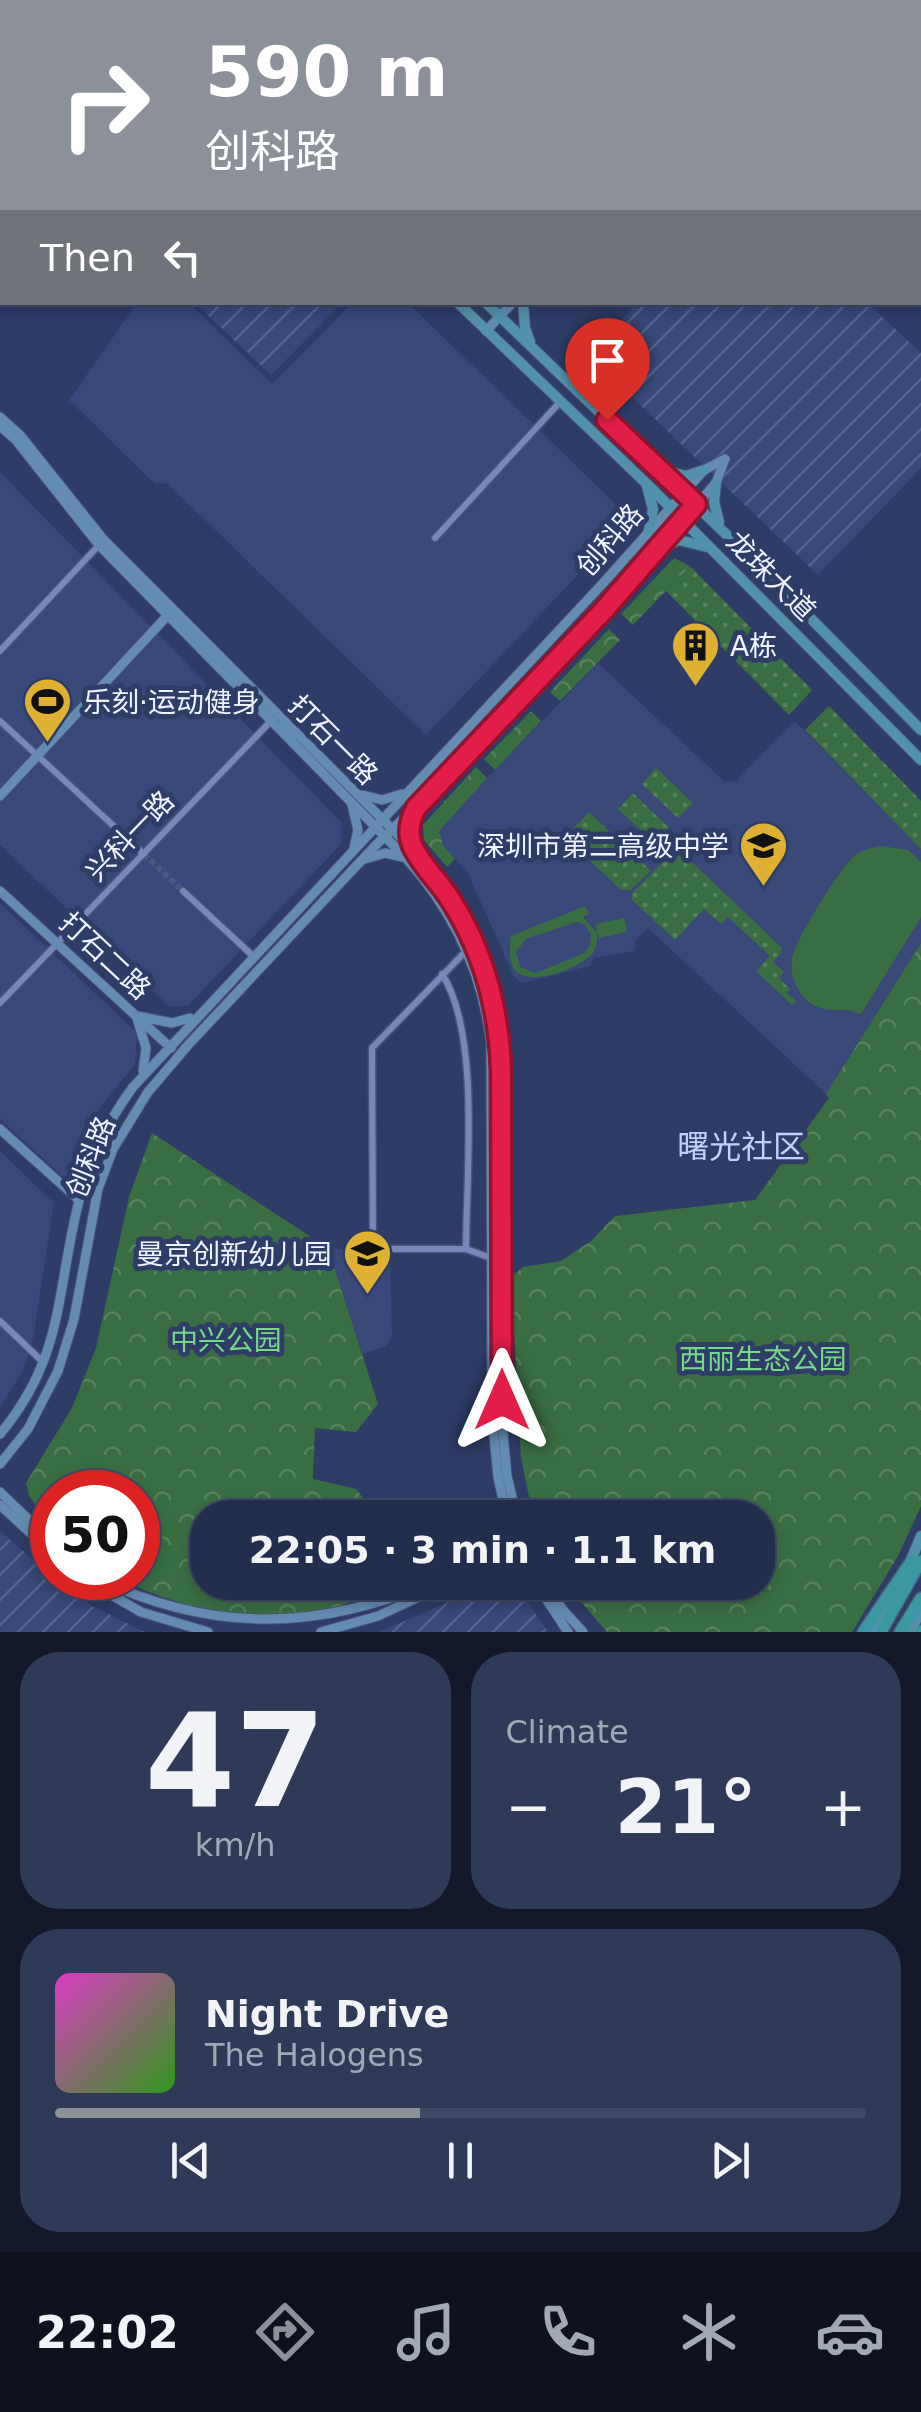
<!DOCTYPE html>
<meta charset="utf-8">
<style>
:root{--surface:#222e4e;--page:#2e3a58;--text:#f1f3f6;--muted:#a2a8b6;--line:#3f4a66;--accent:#8c9099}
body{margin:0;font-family:"DejaVu Sans","Noto Sans SC",sans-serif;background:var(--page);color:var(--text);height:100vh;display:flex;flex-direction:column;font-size:38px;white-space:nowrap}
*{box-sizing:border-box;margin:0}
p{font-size:32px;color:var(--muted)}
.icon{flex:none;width:55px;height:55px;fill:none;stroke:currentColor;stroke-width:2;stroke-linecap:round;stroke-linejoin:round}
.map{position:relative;height:1632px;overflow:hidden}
.side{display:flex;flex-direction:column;gap:20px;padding:20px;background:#13192b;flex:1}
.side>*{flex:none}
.guide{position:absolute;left:0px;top:0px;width:922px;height:305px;box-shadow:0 5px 15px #0003,0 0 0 2px var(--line);background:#8c9099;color:#fff;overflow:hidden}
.speed{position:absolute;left:30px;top:1470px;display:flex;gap:20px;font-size:50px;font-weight:700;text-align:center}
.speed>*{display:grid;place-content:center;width:130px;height:130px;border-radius:50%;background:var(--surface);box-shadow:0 5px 15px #0003,0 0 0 2px var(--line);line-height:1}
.speed .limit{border:15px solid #d22;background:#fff;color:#111}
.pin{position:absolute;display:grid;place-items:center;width:85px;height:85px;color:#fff;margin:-102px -42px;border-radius:50% 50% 50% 0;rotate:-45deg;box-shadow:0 0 10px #0007}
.pin .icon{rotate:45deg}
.me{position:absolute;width:110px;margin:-55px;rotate:0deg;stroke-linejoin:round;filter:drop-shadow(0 0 8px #0008)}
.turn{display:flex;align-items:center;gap:35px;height:210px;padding:0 40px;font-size:45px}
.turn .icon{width:130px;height:130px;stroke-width:2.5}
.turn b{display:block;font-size:70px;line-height:85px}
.then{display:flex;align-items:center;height:95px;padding:0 40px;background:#0003;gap:20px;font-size:38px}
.big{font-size:75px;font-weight:700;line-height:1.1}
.side .widget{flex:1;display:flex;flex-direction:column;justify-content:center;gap:15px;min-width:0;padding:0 35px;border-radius:40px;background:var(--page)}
.side .dial{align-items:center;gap:0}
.dial b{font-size:130px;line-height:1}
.song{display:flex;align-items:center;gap:30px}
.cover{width:120px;height:120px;border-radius:15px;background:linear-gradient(135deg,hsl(310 70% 55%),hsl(110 70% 35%))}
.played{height:10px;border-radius:5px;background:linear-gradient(90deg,var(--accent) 45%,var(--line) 45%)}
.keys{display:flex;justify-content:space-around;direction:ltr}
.heat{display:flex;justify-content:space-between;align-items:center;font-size:55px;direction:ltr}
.side .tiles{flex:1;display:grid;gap:20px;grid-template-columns:1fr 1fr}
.widget:last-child{grid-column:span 2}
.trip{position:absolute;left:190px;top:1500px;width:585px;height:100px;border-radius:40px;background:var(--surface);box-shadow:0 5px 15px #0003,0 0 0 2px var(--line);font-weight:700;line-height:100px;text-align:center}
.tabs{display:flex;height:160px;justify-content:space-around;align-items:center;background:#0e121f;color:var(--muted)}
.tabs .icon{width:70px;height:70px}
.tabs .current{color:var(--accent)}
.tabs b{font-size:45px;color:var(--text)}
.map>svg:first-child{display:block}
.built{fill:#374879}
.industrial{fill:url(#industrial-furrows)}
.grass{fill:url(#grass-dots)}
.park{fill:url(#park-crowns)}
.pitch{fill:#396e42;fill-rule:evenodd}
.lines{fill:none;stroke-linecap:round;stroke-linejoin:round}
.street-tunnel{stroke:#4b587e;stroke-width:6;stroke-dasharray:6 3;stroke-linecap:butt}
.street-casing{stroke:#4a5577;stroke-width:9}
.secondary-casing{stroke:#4a5577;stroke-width:11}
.primary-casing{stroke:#4a5577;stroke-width:12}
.highway-casing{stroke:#4a5577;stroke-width:14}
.street{stroke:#7588b8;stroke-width:6}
.secondary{stroke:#648cb2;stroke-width:9}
.primary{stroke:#5291ac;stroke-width:10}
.highway{stroke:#3b97a4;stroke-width:11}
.route-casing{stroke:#92132f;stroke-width:25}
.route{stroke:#e11d48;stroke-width:18}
.labels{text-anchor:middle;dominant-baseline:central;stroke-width:10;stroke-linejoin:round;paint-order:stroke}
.street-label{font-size:28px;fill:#eef3fe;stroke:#2e3d68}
.poi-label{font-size:28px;fill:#eef3fe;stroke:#2e3d68;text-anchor:start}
.park-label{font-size:28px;fill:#76d986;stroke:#2e3d68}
.quarter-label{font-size:32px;fill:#c0d1fb;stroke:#2e3d68}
</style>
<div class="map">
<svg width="921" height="1632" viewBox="0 0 921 1632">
<defs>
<pattern id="industrial-furrows" width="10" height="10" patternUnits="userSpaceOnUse" patternTransform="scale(2.5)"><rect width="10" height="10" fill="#374879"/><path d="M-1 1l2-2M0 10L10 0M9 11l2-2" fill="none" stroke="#54638d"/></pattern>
<pattern id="grass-dots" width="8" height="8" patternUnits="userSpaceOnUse" patternTransform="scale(2.5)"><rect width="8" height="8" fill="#396e42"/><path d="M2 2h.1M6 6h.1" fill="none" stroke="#56835e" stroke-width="1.8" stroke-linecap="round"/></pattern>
<pattern id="park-crowns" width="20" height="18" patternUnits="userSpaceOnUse" patternTransform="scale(2.5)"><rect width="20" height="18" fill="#396e42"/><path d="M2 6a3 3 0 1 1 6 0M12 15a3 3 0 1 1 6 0" fill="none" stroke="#56835e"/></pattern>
</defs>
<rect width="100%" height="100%" fill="#2e3d68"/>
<g class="built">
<path d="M137 303H189L272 384 352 303H408L631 519 426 735 167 483 155 484 69 400Z"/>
<path d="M0 472 341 822V844L188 1006H169L0 845Z"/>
<path d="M598 663 725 782 736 781 795 721 921 849V943L826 1094 648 928 636 940 635 951 594 958 590 966 523 983 514 977 467 871 443 847 439 831 441 826Z"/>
<path d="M0 903 137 1033 135 1064 103 1104 79 1144 65 1179 0 1119Z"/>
<path d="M0 1151 54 1203 33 1340 23 1370 0 1408Z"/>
<path d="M328 1248 390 1256 392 1336 386 1346 362 1354Z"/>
</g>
<g class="industrial">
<path d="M195 303H342L271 375Z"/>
<path d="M638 303H868L921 353V468L818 575 588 355Z"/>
<path d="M0 1531 67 1589 92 1606 145 1632H0Z"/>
<path d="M493 1583 520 1591 548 1632H379Z"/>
</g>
<g class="grass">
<path d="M690 566 812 690 789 715 666 591Z"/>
<path d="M608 587 611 589 594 613 445 770 442 768Z"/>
<path d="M829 706 921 801V849L805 730Z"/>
<path d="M656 768 693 803 678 818 642 784Z"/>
<path d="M633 793 669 828 655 843 618 809Z"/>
<path d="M589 812 651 871 630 890H621L565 837Z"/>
<path d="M677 848 781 947V953L773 962 784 972 779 978 790 989 787 993 796 1001 792 1005 756 971 770 956 728 917 721 924 704 909 675 940 632 900V893Z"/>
</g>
<g class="park">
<path d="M674 558 690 566 633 625 621 614Z"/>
<path d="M609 629 620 640 560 701 550 692Z"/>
<path d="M531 711 541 721 495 770 484 759Z"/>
<path d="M476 767 487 778 439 831 443 846 455 859 447 867 424 840 423 825Z"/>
<path d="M921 943V1506L898 1556 852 1632H607L565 1583 758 1582V1518L533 1517 521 1457 511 1277 523 1267 561 1261 591 1241 615 1216 755 1200 829 1098 826 1094Z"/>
<path d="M152 1133 328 1248 378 1404 356 1432 315 1428 313 1479 356 1489 378 1517 208 1518V1582L391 1583C369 1593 349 1604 326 1611 265 1628 174 1608 120 1578H138V1492H52V1523L30 1498 26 1483 72 1408 96 1348 129 1197Z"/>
</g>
<g class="pitch">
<path d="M881 846 908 850 921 862V917L861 1014C842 1004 822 1019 803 996 795 987 790 973 792 960 794 941 838 872 852 858 861 850 870 848 881 846Z"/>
<path d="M585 906 589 914 583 917 597 933 596 924 624 918 627 932 599 938 597 933C597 942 597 950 590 956 576 969 528 988 514 969 506 958 513 948 509 937ZM576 922 584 924 591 934 590 946 584 953 536 973 520 967 516 952 526 939Z"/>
</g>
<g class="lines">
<path class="street-tunnel" d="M144 854 183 891"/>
<defs>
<g id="street">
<path d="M435 538 560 402"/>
<path d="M0 651 99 545"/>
<path d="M0 721 144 854"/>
<path d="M183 891 253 956"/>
<path d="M466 951 372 1048 373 1249H466L491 1258"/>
<path d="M442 974C481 1034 466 1177 466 1249"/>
<path d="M0 1003 271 721 296 736"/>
<path d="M0 1321 43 1362"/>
</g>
<g id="secondary">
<path d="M566 0 568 2"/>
<path d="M486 331 513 302"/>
<path d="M0 417 20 435 103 539 419 856C464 910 489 969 500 1039L502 1422 507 1476 517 1518"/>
<path d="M0 426 15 439 99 545 405 857C453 910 483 973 491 1044L492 1417 498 1477 507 1518"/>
<path d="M359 794 382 800 402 794"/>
<path d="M0 796 168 615"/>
<path d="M352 805 358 830 354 848"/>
<path d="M413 812 410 833 415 850"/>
<path d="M365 859 385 853 402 857"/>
<path d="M0 891 171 1048"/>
<path d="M137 1016 172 1023 190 1018"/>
<path d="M137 1018 146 1048 143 1071"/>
<path d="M0 1129 79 1200"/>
<path d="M0 1434C64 1357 56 1294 78 1205 88 1163 107 1122 133 1087L606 580 704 470 725 459"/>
<path d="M0 1464 28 1429 58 1371 74 1319 98 1189 113 1149 148 1092 189 1044 374 847 447 776 604 610 716 483 725 459"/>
<path d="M0 1492 52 1542"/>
<path d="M0 1505 52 1553"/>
<path d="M82 1578 141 1612 208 1632"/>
<path d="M96 1578C209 1632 317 1632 432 1582"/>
<path d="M535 1582 568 1632"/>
<path d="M546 1582 563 1610 583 1632"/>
<path d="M321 1632 378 1616 451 1582"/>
</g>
<g id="primary">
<path d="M147 0 149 2"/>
<path d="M172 0 174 2"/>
<path d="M457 302 648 485 921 760"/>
<path d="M485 302 759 566 921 730"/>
<path d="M523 302 525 328 530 342"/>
<path d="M662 470 686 476 704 470"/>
<path d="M716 483 714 502 719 522"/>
<path d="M647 486 653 509 649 530"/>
<path d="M656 550 679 540 707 547"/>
<path d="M908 1567 921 1536"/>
<path d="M873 1632 896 1591"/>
<path d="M909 1632 921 1612"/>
</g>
<g id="highway">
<path d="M863 1632 912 1560"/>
<path d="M881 1632 921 1561"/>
<path d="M900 1632 921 1598"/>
<path d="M920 1632 921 1631"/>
</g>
</defs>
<use href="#street" class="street-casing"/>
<use href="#secondary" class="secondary-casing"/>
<use href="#primary" class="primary-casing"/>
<use href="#highway" class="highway-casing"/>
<use href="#street" class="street"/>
<use href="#secondary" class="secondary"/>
<use href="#primary" class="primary"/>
<use href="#highway" class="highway"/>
</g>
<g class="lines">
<defs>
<path id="route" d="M502 1400 501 1070C499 1010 484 953 452 902 441 883 421 866 412 845 407 833 410 820 416 808L604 610 696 504 607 420"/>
</defs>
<use href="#route" class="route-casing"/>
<use href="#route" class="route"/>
</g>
<defs>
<symbol id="building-pin" viewBox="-11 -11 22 30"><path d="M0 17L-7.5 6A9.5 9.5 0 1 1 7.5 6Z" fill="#deb133" stroke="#2e3d68"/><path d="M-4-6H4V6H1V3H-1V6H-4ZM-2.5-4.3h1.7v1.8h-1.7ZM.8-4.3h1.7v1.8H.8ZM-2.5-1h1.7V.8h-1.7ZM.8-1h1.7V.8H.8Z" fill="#111"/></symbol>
<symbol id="stadium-pin" viewBox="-11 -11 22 30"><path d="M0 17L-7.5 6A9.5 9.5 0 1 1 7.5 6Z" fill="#deb133" stroke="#2e3d68"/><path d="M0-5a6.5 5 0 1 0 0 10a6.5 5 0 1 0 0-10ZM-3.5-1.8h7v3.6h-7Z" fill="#111"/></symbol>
<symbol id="school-pin" viewBox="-11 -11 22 30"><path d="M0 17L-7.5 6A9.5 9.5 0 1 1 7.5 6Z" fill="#deb133" stroke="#2e3d68"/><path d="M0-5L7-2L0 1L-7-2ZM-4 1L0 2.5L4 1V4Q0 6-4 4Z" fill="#111"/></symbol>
</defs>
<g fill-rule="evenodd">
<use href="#building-pin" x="668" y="618" width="55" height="75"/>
<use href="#stadium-pin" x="20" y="674" width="55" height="75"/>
<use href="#school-pin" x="736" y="818" width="55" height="75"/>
<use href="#school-pin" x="340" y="1226" width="55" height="75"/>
</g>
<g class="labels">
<g class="street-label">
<text transform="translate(610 540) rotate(-49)">创科路</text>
<text transform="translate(771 576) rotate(45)">龙珠大道</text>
<text transform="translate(333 740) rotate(45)">打石一路</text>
<text transform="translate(130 836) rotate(-46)">兴科一路</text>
<text transform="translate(105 956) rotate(43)">打石二路</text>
<text transform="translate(91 1157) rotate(-68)">创科路</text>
</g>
<g class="poi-label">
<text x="730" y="646">A栋</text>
<text x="83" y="702">乐刻·运动健身</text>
<text x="729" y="846" text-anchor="end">深圳市第二高级中学</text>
<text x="332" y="1254" text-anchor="end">曼京创新幼儿园</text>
</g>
<g class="park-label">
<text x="226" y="1340">中兴公园</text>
<text x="763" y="1359">西丽生态公园</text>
</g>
<g class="quarter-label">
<text x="741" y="1147">曙光社区</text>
</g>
</g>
</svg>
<div class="speed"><div class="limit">50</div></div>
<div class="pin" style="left:607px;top:420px;background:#d93025"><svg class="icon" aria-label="arrive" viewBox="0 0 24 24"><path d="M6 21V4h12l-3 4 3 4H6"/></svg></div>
<svg class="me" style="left:502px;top:1400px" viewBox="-20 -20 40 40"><path d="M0-17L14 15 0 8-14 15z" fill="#e11d48" stroke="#fff" stroke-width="4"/></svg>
<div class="trip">22:05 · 3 min · 1.1 km</div>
<div class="guide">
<div class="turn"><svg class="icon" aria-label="right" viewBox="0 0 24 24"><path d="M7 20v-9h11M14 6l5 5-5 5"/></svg><div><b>590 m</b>创科路</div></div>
<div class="then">Then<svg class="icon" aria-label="left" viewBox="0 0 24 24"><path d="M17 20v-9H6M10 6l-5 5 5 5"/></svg></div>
</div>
</div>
<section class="side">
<div class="tiles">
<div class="widget dial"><b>47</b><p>km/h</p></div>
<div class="widget"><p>Climate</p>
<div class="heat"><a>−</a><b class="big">21°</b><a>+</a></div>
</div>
<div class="widget">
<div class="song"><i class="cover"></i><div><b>Night Drive</b><p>The Halogens</p></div></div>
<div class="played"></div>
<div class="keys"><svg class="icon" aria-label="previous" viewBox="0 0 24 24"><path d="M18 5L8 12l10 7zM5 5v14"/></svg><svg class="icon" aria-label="pause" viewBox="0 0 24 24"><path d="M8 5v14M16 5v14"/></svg><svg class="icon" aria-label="next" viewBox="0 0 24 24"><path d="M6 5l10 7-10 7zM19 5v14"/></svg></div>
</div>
</div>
</section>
<nav class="tabs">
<b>22:02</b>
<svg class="icon current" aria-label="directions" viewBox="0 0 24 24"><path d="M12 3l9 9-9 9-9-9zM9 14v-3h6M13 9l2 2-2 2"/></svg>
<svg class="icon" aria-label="music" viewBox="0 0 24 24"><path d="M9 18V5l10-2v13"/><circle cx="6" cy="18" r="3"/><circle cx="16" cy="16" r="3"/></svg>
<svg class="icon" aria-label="phone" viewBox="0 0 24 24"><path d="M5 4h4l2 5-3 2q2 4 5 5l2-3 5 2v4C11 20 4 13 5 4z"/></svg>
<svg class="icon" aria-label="climate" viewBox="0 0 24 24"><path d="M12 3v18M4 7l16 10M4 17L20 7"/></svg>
<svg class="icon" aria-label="car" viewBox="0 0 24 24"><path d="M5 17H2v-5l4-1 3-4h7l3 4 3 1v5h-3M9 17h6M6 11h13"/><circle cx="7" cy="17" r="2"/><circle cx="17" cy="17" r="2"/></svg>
</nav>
